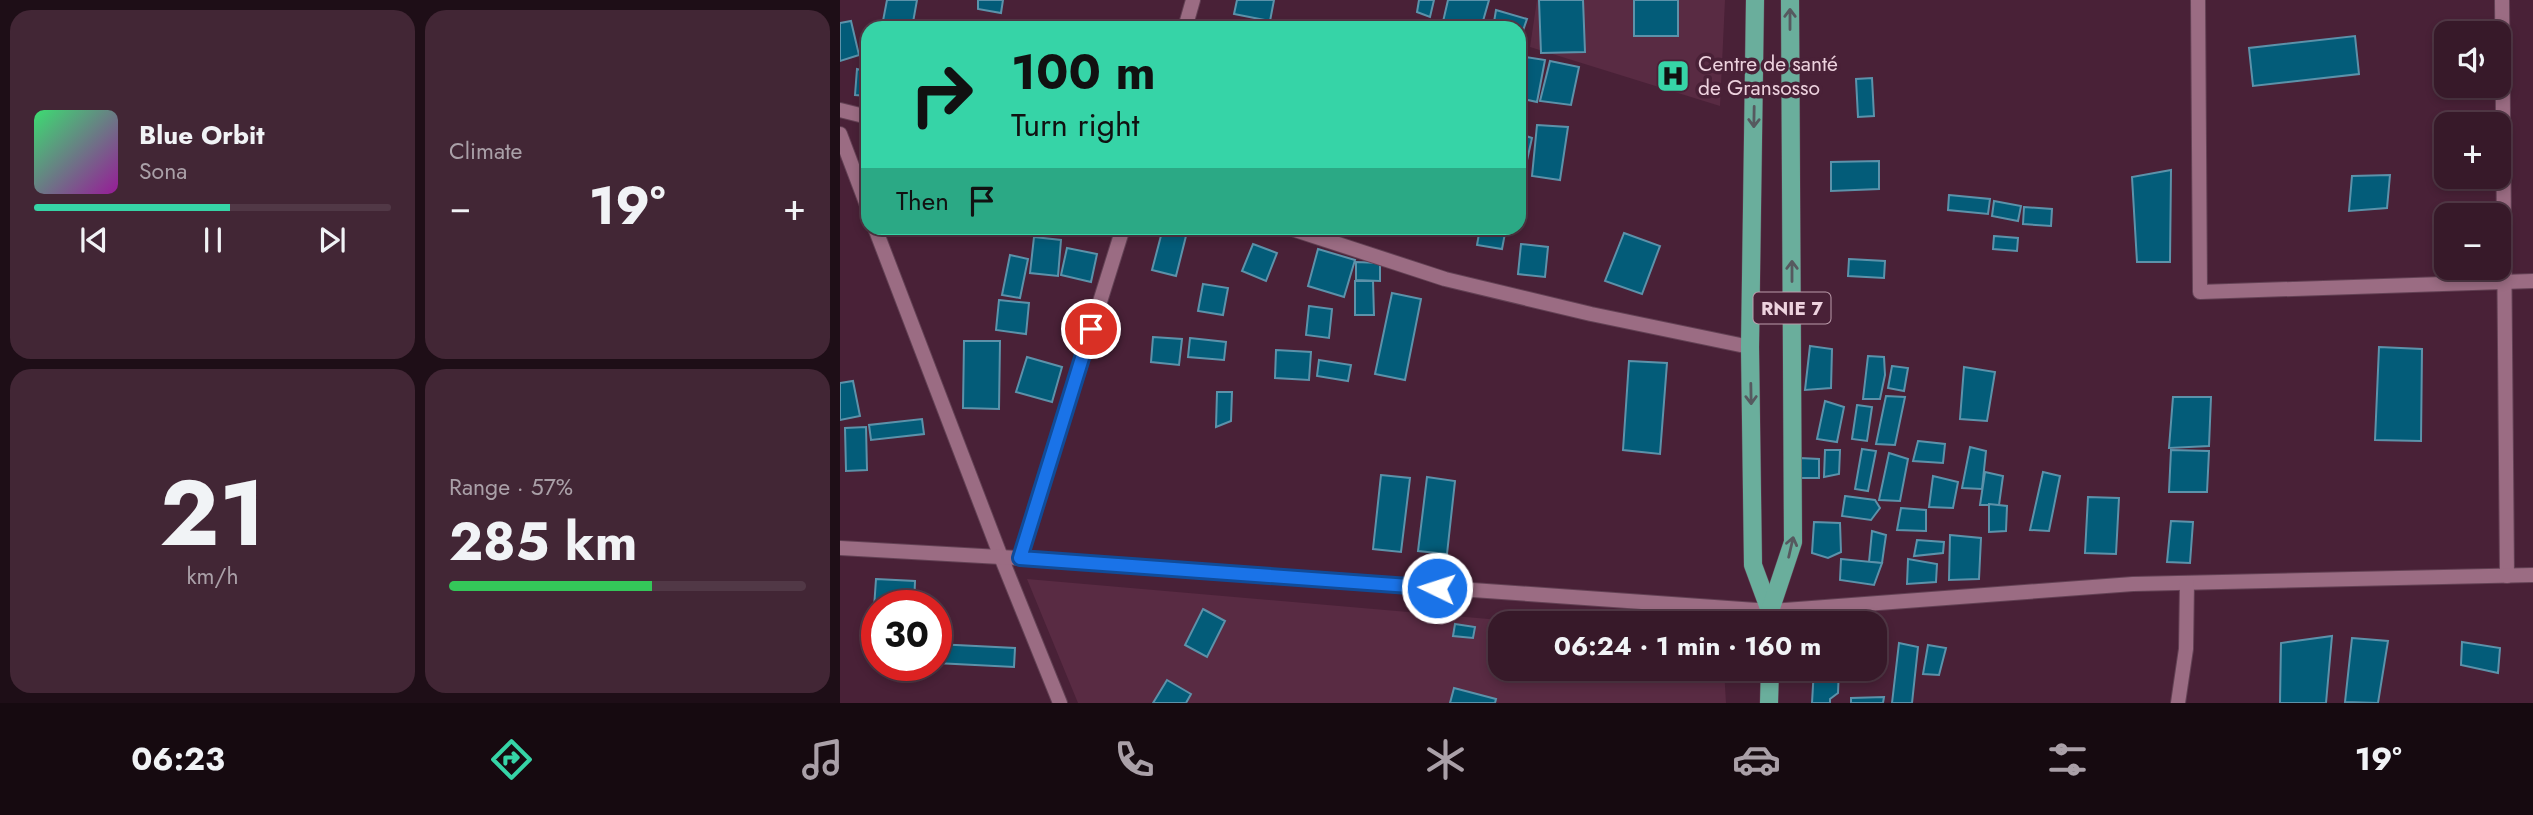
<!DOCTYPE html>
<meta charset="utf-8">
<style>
:root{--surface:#371929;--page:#422635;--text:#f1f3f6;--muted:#aaa0a8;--line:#513846;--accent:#36d4a7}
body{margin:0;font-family:Jost,sans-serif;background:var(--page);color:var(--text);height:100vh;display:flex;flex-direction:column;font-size:26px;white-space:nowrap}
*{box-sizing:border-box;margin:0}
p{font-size:23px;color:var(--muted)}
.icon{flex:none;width:38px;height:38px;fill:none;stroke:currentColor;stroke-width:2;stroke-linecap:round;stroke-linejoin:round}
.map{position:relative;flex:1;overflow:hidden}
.details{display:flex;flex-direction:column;gap:10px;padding:10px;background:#1e0e17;width:840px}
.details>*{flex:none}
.banner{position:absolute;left:21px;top:21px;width:665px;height:214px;border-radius:21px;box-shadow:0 4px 10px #0003,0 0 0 2px var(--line);background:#36d4a7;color:#111;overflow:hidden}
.fabs{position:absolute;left:1594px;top:21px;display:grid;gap:14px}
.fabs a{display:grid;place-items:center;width:77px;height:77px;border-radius:14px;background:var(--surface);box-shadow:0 4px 10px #0003,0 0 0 2px var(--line);font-size:35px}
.speed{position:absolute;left:21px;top:590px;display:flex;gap:14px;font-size:35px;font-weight:700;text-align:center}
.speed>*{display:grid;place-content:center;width:91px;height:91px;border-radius:50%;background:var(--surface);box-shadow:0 4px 10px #0003,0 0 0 2px var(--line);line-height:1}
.speed .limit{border:10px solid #d22;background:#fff;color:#111}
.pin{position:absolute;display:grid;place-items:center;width:60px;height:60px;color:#fff;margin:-30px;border:4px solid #fff;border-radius:50%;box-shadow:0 2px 7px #0007}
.me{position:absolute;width:77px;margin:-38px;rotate:274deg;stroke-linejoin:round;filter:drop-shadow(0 0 5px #0008)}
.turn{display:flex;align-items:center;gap:24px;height:147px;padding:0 35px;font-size:32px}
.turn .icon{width:91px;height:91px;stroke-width:2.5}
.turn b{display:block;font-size:49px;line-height:60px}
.then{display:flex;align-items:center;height:66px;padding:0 35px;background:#0003;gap:14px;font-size:26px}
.big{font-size:52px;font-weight:700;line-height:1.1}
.details .card{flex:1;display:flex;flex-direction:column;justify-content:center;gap:10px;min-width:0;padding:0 24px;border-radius:21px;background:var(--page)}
.details .dial{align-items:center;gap:0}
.dial b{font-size:91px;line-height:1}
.song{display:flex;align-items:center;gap:21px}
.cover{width:84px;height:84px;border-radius:10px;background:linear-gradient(135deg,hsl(140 70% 55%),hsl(300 70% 35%))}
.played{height:7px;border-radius:4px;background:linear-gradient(90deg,var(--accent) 55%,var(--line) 55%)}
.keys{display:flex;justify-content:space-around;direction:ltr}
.heat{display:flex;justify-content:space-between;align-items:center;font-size:38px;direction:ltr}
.charge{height:10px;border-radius:5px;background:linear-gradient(90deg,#34c759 57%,var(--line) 0)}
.details .tiles{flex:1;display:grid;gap:10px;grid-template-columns:repeat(2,1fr)}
.trip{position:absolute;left:648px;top:611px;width:399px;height:70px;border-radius:21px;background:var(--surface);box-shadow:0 4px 10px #0003,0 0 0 2px var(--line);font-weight:700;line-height:70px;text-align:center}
.menu{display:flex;height:112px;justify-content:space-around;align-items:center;background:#160a10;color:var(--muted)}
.menu .icon{width:49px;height:49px}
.menu .selected{color:var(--accent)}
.menu b{font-size:32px;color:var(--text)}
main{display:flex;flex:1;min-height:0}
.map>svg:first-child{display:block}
.built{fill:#592b43}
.building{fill:#035c79;stroke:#5c92aa;stroke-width:2}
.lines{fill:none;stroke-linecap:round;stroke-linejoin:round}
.street-casing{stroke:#634154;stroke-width:16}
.primary-casing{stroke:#634154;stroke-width:19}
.street{stroke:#9b6c83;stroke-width:14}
.primary{stroke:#6aae9c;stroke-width:18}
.oneway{stroke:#56595f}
.route-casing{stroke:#114b97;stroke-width:18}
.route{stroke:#1a73e8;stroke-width:12}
.labels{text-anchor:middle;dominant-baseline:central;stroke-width:7;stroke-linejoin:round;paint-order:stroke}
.shield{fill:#492137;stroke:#bc9dac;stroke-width:2}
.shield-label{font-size:19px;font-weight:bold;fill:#edd2de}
.poi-label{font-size:21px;fill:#edd2de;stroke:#492137;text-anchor:start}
</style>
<main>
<section class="details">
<div class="tiles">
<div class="card">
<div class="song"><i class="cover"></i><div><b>Blue Orbit</b><p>Sona</p></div></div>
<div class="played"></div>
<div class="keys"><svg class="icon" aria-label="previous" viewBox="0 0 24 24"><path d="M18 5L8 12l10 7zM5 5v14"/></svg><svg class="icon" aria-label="pause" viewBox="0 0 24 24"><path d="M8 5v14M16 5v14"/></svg><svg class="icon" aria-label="next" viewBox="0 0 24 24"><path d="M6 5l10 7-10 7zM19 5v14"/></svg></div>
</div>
<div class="card"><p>Climate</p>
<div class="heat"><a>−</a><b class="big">19°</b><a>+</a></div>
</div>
<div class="card dial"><b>21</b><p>km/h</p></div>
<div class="card"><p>Range · 57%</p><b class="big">285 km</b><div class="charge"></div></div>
</div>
</section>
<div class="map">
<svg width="1693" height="703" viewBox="0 0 1693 703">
<rect width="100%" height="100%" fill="#492137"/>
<g class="built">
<path d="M697 0H885L880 106 690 47Z"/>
<path d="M187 579 694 623H660V668L884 669 886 703H238Z"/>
</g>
<g class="building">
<path d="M47 0H77L72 28 42 26Z"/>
<path d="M138 0H163L161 13 138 9Z"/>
<path d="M397 0H434L430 21 394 14Z"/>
<path d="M579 0H594L590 17 577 12Z"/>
<path d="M608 0H649L641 28 602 26Z"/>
<path d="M699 0H743L745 52 701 53Z"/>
<rect x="794" y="0" width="44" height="36"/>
<path d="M656 10 687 19 679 42V28H653Z"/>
<path d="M11 21 19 55 0 61V23Z"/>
<path d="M1515 36 1519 74 1413 86 1409 48Z"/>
<path d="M679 56 705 60 697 102 679 98Z"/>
<path d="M710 61 739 67 731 105 700 101Z"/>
<path d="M17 69 28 72V96L15 95Z"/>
<path d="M1032 78 1034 116 1018 117 1016 79Z"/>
<path d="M697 125 728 127 720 180 692 176Z"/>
<path d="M683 135 692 138 681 187 679 186V142H681Z"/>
<path d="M1039 161V189L991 191V162Z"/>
<path d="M1331 170 1330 262H1297L1292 177Z"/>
<path d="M1550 175 1547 208 1509 211 1512 176Z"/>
<path d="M1109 195 1150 199 1148 214 1108 210Z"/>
<path d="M1154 201 1181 206 1178 221 1152 216Z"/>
<path d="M1184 207 1212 209 1211 226 1183 224Z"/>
<path d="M323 228H348L336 276 312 270Z"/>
<path d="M640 228H666L662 249 637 245Z"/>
<path d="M784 233 820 246 802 294 765 281Z"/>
<path d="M1154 236 1178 238 1177 251 1153 249Z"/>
<path d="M194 237 221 240 218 276 190 273Z"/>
<path d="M413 244 437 253 426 281 402 271Z"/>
<path d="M681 244 708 247 705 277 678 274Z"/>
<path d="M227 248 257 254 251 282 221 275Z"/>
<path d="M478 249 515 260 504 297 468 286Z"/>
<path d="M170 255 188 259 180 298 162 295Z"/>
<path d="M1009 259 1045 261 1044 278 1008 276Z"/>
<path d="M516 262 540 263V281L516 280Z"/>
<path d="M515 281H533L534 315H515Z"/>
<path d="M363 284 388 288 383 315 358 311Z"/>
<path d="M552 293 581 299 565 380 535 374Z"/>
<path d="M159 300 189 303 186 334 156 330Z"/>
<path d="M469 306 492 309 489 338 466 335Z"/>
<path d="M313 337 342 339 339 365 311 362Z"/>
<path d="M350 338 386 342 384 360 348 357Z"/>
<path d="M124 341H160L159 409 123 408Z"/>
<path d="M970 346 992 349 991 388 965 390Z"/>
<path d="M1539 347 1582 349 1581 441 1535 440Z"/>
<path d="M436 350 471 352 469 380 435 378Z"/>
<path d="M1028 356 1044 357 1045 375 1040 399H1023Z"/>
<path d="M187 357 222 367 212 402 176 392Z"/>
<path d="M479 360 511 365 508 381 477 376Z"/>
<path d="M789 361 827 363 820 454 783 450Z"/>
<path d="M1052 366 1068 368 1064 391 1048 388Z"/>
<path d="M1124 367 1155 372 1147 421 1120 419Z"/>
<path d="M13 381 20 416 0 420V383Z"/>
<path d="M377 392H392L391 421 376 427Z"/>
<path d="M1046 396 1065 397 1055 445 1036 444Z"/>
<path d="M1333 397H1371L1369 446 1329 448Z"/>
<path d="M985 401 1004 407 997 442 977 439Z"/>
<path d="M1017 405 1032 407 1027 441 1012 439Z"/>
<path d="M82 419 84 434 31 440 29 425Z"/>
<path d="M26 427 27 470 6 471 5 428Z"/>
<path d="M1078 441 1105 444 1103 463 1073 461Z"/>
<path d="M1130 447 1146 451 1142 489 1122 488Z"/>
<path d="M1022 449 1036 451 1028 491 1015 489Z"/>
<path d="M985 450H1000L999 474 984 477Z"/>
<path d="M1331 450 1369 451 1367 492H1329Z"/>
<path d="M1049 453 1068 459 1060 501 1039 500Z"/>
<path d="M960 458 979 459V478H958Z"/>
<path d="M1145 472 1163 476 1159 505H1140Z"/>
<path d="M1203 472 1220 476 1209 531 1190 530Z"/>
<path d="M541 475 570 478 561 552 533 549Z"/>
<path d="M1093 476 1118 482 1113 508 1089 507Z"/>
<path d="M587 477 615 481 607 554 578 551Z"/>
<path d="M1005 496 1035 500 1040 508 1031 520 1002 516Z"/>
<path d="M1248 497 1279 498 1276 554 1245 553Z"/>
<path d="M1149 504 1167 506 1166 531 1149 532Z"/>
<path d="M1061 508 1086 510V531L1057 530Z"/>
<path d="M1331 521 1353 522 1350 563 1327 562Z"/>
<path d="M974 522 1000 523 1001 552 988 558 972 553Z"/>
<path d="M1032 531 1046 535 1042 563 1029 562Z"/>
<path d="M1110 535 1141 538 1139 579 1109 580Z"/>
<path d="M1077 540 1104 542 1103 553 1074 556Z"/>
<path d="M1001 559 1042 563 1034 585 1000 580Z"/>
<path d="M1068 559 1097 564 1096 582 1067 584Z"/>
<path d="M36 579 75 581 74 606H37V637H32Z"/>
<path d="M363 609 385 621 367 657 345 645Z"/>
<path d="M615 624 635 627 633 638 613 636Z"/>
<path d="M1492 636 1486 703H1440L1441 643Z"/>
<path d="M1512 638 1548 641 1538 703 1505 702Z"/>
<path d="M1622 642 1660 648 1658 673 1621 665Z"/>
<path d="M1059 643 1078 647 1072 703H1052Z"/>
<path d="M96 644 175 648 174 667 96 663Z"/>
<path d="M1088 645 1106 648 1099 675 1083 674Z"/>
<path d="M974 668H999L998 693 990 699V703H972Z"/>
<path d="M327 680 351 694 346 703H313Z"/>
<path d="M614 688 656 699 655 703H610Z"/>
<path d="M1044 697 1043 703H1011V698Z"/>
</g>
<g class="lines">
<defs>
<g id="street">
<path d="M1358 0 1360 292 1693 281"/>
<path d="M1662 0 1667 576"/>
<path d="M345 28 353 0"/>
<path d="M0 110 28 117"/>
<path d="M0 134 28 208"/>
<path d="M35 228 161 557 220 703"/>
<path d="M449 228 605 279 751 314 910 347"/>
<path d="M0 548 180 558 930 611 1293 584 1693 575"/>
<path d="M180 558 283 228"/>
<path d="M1338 703 1346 649 1347 583"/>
</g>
<g id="primary">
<path d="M915 0 910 347 913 565 930 611"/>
<path d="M930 623V611L953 542 950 0"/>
<path d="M929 703 930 668"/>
</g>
</defs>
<use href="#street" class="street-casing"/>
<use href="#primary" class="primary-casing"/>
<use href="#street" class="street"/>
<use href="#primary" class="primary"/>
</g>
<defs><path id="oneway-shaft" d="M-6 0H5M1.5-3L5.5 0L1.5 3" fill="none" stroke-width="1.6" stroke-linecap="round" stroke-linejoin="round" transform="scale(1.75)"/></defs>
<g class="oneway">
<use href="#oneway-shaft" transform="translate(950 19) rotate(-90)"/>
<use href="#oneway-shaft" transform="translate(914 117) rotate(91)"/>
<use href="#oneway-shaft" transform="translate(952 271) rotate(-90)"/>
<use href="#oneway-shaft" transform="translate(911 394) rotate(89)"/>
<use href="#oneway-shaft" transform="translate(951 547) rotate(-77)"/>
</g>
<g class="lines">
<defs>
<path id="route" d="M251 329 180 558 597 588"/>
</defs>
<use href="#route" class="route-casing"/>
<use href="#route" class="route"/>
</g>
<defs>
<symbol id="hospital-square" viewBox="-11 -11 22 22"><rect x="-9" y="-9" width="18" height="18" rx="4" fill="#36d4a7" stroke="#492137"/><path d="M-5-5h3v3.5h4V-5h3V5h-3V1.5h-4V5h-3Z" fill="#111"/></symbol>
</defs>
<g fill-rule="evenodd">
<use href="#hospital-square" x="814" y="57" width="38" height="38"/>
</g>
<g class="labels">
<rect class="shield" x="913.5" y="292.5" width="77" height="31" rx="5"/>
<g class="shield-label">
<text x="952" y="308">RNIE 7</text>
</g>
<g class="poi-label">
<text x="858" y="64">Centre de santé<tspan x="858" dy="24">de Gransosso</tspan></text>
</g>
</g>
</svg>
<div class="fabs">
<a><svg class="icon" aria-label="sound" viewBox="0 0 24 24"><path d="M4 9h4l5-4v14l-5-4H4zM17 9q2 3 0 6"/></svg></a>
<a>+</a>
<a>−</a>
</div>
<div class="speed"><div class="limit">30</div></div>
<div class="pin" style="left:251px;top:329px;background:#d93025"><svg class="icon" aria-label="arrive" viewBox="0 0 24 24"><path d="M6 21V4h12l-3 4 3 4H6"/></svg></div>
<svg class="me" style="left:597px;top:588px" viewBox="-20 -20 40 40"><circle r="17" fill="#1a73e8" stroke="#fff" stroke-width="3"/><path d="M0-11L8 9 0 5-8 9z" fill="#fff"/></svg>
<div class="trip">06:24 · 1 min · 160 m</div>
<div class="banner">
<div class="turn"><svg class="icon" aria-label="right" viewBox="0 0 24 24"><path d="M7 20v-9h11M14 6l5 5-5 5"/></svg><div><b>100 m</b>Turn right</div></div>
<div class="then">Then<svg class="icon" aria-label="arrive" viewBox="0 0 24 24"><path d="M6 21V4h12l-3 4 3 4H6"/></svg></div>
</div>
</div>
</main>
<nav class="menu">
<b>06:23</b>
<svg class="icon selected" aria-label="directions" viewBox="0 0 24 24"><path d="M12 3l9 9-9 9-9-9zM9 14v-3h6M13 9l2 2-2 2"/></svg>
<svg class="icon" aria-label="music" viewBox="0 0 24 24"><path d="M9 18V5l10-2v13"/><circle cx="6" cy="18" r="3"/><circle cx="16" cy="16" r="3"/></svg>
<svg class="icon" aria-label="phone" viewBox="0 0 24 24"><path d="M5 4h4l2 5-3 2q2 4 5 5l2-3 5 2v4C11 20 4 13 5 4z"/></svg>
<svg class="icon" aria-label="climate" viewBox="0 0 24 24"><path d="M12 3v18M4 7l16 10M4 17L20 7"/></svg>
<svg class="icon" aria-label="car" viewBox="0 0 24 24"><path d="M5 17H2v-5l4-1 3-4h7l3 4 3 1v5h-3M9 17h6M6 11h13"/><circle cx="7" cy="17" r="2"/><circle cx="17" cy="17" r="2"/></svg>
<svg class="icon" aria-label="filters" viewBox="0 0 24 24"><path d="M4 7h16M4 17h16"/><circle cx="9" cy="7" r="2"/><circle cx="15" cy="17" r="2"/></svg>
<b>19°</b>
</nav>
